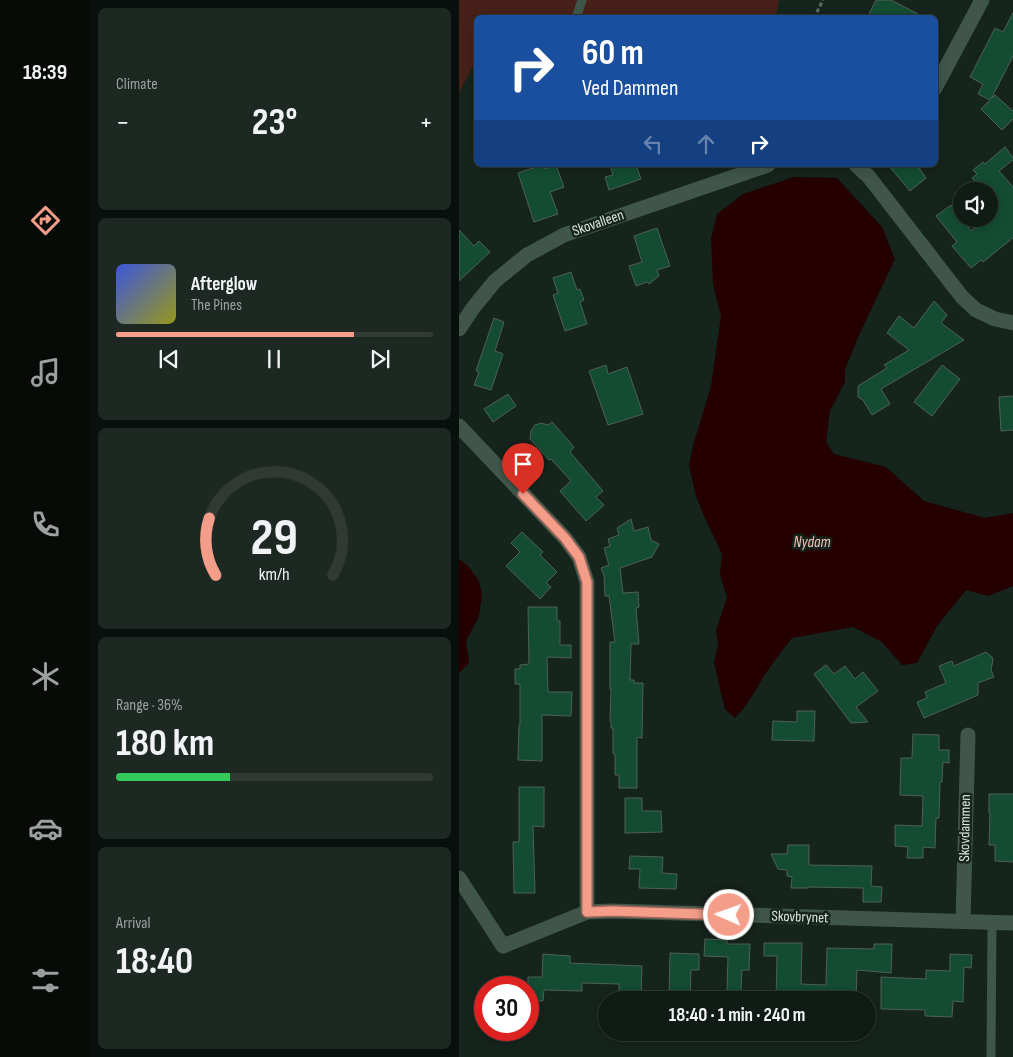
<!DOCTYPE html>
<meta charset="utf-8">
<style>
:root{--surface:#101b15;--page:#1e2822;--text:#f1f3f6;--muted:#9ca1a0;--line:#303934;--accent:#f49e8a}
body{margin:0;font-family:"Sofia Sans Condensed",sans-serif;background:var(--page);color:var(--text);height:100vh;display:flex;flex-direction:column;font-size:19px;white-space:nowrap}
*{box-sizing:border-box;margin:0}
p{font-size:16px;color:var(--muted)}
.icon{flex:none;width:28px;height:28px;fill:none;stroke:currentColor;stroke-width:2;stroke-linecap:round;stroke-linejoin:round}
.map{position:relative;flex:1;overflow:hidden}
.side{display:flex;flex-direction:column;gap:8px;padding:8px;background:#090f0c;width:369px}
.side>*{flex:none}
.top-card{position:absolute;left:15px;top:15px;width:464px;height:152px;border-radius:8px;box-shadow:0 2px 12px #0003,0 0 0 1px var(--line);background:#1a4fa0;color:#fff;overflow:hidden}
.tools{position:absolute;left:494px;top:182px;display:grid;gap:10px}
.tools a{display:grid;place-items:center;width:45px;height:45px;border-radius:50%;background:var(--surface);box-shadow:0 2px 12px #0003,0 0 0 1px var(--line);font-size:25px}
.speed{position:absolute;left:15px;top:976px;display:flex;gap:10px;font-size:25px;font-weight:700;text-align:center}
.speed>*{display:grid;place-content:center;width:65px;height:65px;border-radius:50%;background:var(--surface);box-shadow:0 2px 12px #0003,0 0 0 1px var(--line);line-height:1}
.speed .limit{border:8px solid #d22;background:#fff;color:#111}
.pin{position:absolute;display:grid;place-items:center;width:42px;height:42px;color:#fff;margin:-51px -21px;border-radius:50% 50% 50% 0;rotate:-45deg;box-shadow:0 0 5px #0007}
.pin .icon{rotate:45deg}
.me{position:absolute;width:55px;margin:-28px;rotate:272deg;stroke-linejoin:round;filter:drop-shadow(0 0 4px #0008)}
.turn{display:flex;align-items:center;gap:18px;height:105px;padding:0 25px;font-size:22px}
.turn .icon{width:65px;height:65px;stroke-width:2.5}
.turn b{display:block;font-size:35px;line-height:42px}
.lanes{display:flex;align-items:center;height:48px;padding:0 25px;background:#0003;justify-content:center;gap:25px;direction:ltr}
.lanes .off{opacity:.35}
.big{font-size:38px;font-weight:700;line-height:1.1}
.side .card{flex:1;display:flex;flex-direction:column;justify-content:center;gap:8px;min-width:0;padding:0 18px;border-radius:8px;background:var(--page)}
.side .dial{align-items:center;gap:0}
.dial svg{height:130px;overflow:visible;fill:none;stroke:var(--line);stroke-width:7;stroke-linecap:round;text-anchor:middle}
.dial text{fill:var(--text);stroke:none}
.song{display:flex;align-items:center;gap:15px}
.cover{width:60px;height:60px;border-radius:8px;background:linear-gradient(135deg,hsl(230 70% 55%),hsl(60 70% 35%))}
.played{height:5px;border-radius:2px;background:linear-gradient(90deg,var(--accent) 75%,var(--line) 75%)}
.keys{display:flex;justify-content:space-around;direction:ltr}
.heat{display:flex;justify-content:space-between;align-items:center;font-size:28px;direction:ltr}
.charge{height:8px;border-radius:4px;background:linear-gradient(90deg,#34c759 36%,var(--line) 0)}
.trip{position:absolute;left:139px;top:991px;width:278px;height:50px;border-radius:25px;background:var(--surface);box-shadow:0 2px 12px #0003,0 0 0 1px var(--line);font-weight:700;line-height:50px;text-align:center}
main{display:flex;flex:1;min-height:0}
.tabs{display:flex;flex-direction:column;width:90px;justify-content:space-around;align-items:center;background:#060b08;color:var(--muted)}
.tabs .icon{width:35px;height:35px}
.tabs .selected{color:var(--accent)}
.tabs b{font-size:22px;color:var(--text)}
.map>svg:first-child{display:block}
.green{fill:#472119}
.water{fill:#240000}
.building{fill:#144c33;stroke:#4f6056}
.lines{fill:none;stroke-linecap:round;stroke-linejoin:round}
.path{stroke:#5f6c65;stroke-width:3;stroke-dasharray:4 2.5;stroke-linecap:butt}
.lane{stroke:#40564a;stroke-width:9}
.street{stroke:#40564a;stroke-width:15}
.route-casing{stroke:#9f675a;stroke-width:12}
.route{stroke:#f49e8a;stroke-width:9}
.labels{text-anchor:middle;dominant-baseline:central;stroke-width:5;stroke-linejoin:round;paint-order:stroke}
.street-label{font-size:15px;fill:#dce5e0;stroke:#15241c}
.water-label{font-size:16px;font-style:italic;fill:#f7c4b8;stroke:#15241c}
</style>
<main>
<nav class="tabs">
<b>18:39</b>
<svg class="icon selected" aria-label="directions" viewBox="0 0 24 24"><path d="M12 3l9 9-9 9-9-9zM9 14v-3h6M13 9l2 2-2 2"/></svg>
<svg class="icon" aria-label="music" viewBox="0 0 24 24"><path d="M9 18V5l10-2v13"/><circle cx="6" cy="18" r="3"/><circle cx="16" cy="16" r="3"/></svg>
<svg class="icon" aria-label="phone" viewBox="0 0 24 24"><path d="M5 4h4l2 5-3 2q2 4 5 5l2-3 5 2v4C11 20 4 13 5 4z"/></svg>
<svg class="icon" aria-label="climate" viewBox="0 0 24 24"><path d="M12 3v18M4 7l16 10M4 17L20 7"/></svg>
<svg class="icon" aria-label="car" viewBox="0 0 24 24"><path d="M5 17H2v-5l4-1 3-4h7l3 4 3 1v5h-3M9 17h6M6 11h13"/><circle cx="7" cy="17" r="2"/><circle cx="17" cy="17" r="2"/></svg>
<svg class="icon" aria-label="filters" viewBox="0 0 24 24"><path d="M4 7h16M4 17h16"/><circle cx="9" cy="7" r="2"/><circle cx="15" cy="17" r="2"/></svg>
</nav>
<section class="side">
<div class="card"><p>Climate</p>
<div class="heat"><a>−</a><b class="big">23°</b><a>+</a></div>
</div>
<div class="card">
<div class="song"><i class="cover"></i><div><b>Afterglow</b><p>The Pines</p></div></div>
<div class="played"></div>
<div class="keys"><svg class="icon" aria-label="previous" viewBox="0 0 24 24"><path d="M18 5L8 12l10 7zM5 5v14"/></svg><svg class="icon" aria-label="pause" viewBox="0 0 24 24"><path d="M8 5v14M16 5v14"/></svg><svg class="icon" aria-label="next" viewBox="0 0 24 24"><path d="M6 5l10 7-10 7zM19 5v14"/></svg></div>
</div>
<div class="card dial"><svg viewBox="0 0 100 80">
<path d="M14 69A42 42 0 1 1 86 69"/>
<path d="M14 69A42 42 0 0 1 10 34" stroke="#f49e8a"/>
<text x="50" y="56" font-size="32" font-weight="700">29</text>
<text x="50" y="72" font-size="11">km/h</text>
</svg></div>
<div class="card"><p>Range · 36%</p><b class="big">180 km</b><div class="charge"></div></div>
<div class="card"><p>Arrival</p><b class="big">18:40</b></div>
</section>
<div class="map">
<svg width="555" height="1057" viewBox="0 0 555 1057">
<rect width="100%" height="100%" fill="#15241c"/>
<path class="green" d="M0 0H320L317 17 18 18 17 60 0 93Z"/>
<g class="water">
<path d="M335 177 378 178 423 227 436 259 402 331 386 369V382L371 411 367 442 375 454 427 467 465 501 526 518 554 513V586L529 596 507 590 478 626 458 663 443 665 423 642 394 627 333 638C323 651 313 663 305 676 296 691 288 706 276 718L266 709 255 663 259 645 257 631 268 597 261 575 263 554 244 514 236 493 230 465 234 446 252 386 262 316 254 284 252 238 258 214 284 194Z"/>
<path d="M0 559 9 566 20 581 23 595 20 616 7 641 10 663 0 673Z"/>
</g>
<g class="building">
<path d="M417 0H432L467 18H408Z"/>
<path d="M555 11V54L532 99 536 95 555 112V118L543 130 522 109 531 100 519 94 524 84 511 77 536 28 544 32Z"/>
<path d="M546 147 555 159 540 171 555 188V237L524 262 522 260 512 268 493 246 498 242 477 216 492 205 512 231 527 219H530V216L539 208 530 198V191H525L513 178 518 174 514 170 524 162 526 164Z"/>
<path d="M83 165 85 169 97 165 105 187 91 192 99 214 75 222 59 173Z"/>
<path d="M151 165H177L182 179 150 190 146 177 154 175Z"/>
<path d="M429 165H458L467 178 451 191Z"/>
<path d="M198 228 211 266 198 270 200 276 190 284 188 282 177 286 170 266 183 262 175 236Z"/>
<path d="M0 230 15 246 20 241 31 252 0 281Z"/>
<path d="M112 272 118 290 121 289 125 300 121 302 128 324 106 331 94 295 99 293 94 278Z"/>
<path d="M475 301 488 315 482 323 505 340 422 389 431 404 413 415 404 400 399 397V386L428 368 425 365 450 350 428 333 440 316 455 328Z"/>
<path d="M35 318 45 322 36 351 44 354 32 390 15 385 20 372 17 371Z"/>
<path d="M147 365 149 374 168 367 184 414 149 425 130 371Z"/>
<path d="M483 365 501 379 473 416 455 402Z"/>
<path d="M49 394 57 406 34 422 25 409Z"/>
<path d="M555 396V430L542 431 540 397Z"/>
<path d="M93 422 115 447 111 452 144 491 137 497 145 505 127 521 101 491 112 481 92 459 90 460 71 439 72 431 76 425 82 423 89 425Z"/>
<path d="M172 519 175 531 189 527 192 540 200 544 193 557 161 568 164 593 179 592 180 607 177 608 180 644H172L171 680H175V683H184L183 738 178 737V788H160V775H156V754L154 753V728H152V721H151L152 689H151V642H156L150 596H146L145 576 142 568 150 565 145 548 151 546 149 539 160 535 158 528Z"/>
<path d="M63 532 84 552 81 555 98 572 87 583 92 587 81 599 47 566 61 552 52 543Z"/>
<path d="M69 607H98V621H101V645H112V658L88 657 89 692H113L112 716 83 715V761L59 760 60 725H61V684H56V669H61V665L70 664Z"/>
<path d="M527 652 533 657 534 660 532 670 535 677 519 683V695L465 718 458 702 468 698 466 692 487 683 480 666 493 661 495 666Z"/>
<path d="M367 665 375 674 386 666 396 679 404 672 419 691 397 707 409 722 392 723 355 674Z"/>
<path d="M338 711H356L355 741 313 740 314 721 338 722Z"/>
<path d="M454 734 480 735V750H490V763L484 762 483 782H481L480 818H477L476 848 464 847V858H448L449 847 436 846V825L463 826 464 796 441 795 442 758H453Z"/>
<path d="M60 787H85V827L74 826 76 893H55L54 842H60Z"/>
<path d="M530 794H555V862L536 861V845H530L531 813H530Z"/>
<path d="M166 798H183V811H202L203 832 166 833Z"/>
<path d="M329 845H350V865L413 866 412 886 423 887 422 902H404V888L349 887V888H332L333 877 328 876V870L319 869 312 854H328Z"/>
<path d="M171 856 204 857 203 873 218 874 217 889 180 888 181 869H170Z"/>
<path d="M246 939 268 940V944H291L290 970H283L282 992H268L269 957 245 956Z"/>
<path d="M305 943H343L342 984 367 985 368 948 415 949V944H433L432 973 398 970 397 1000H383V998L354 997V1000H317L318 956H305Z"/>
<path d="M211 953 240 954V970H232L231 1000H210Z"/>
<path d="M84 954 111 956V963L183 966 182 997 160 996V984L123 983V991L85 990 84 1001H69V977H83Z"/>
<path d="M491 954 513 955 512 968 505 967 504 1002 494 1001 493 1017 466 1016V1010L422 1009V977L467 979V970L491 971Z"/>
</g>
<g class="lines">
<path class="path" d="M355 18 364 0"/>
<g class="lane">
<path d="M117 18 123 0"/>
<path d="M532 1057 533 922"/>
</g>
<g class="street">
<path d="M476 88 523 0"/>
<path d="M397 165 410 177 503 297 517 310 536 319 555 323"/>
<path d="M0 329 14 308 36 281 68 255 105 235 309 165"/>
<path d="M0 426 106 538 120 557 128 582V912"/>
<path d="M0 878 44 946 128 912 153 911 555 923"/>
<path d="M504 921 509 735"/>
</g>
</g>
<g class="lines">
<defs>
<path id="route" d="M64 494 106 538 120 557 128 582V912L153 911 270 915"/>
</defs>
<use href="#route" class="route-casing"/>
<use href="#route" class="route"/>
</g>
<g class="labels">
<g class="street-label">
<text transform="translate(139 223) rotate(-19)">Skovalleen</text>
<text transform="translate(506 828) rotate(-89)">Skovdammen</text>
<text transform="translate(341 917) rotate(2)">Skovbrynet</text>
</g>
<g class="water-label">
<text x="353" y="542">Nydam</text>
</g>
</g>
</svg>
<div class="tools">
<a><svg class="icon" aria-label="sound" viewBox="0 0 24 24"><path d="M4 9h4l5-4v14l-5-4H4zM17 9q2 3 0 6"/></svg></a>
</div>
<div class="speed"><div class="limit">30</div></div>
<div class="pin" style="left:64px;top:494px;background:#d93025"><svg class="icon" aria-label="arrive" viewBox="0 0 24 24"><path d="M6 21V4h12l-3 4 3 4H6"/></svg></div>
<svg class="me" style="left:270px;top:915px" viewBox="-20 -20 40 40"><circle r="17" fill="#f49e8a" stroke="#fff" stroke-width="3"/><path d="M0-11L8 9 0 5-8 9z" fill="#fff"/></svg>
<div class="trip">18:40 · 1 min · 240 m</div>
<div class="top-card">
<div class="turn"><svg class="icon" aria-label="right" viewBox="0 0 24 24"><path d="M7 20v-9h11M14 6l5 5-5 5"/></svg><div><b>60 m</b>Ved Dammen</div></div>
<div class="lanes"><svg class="icon off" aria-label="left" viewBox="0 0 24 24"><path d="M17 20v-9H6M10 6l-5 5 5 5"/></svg><svg class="icon off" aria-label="ahead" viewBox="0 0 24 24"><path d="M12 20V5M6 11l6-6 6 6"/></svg><svg class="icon" aria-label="right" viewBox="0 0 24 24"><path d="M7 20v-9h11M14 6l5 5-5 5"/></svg></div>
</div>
</div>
</main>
